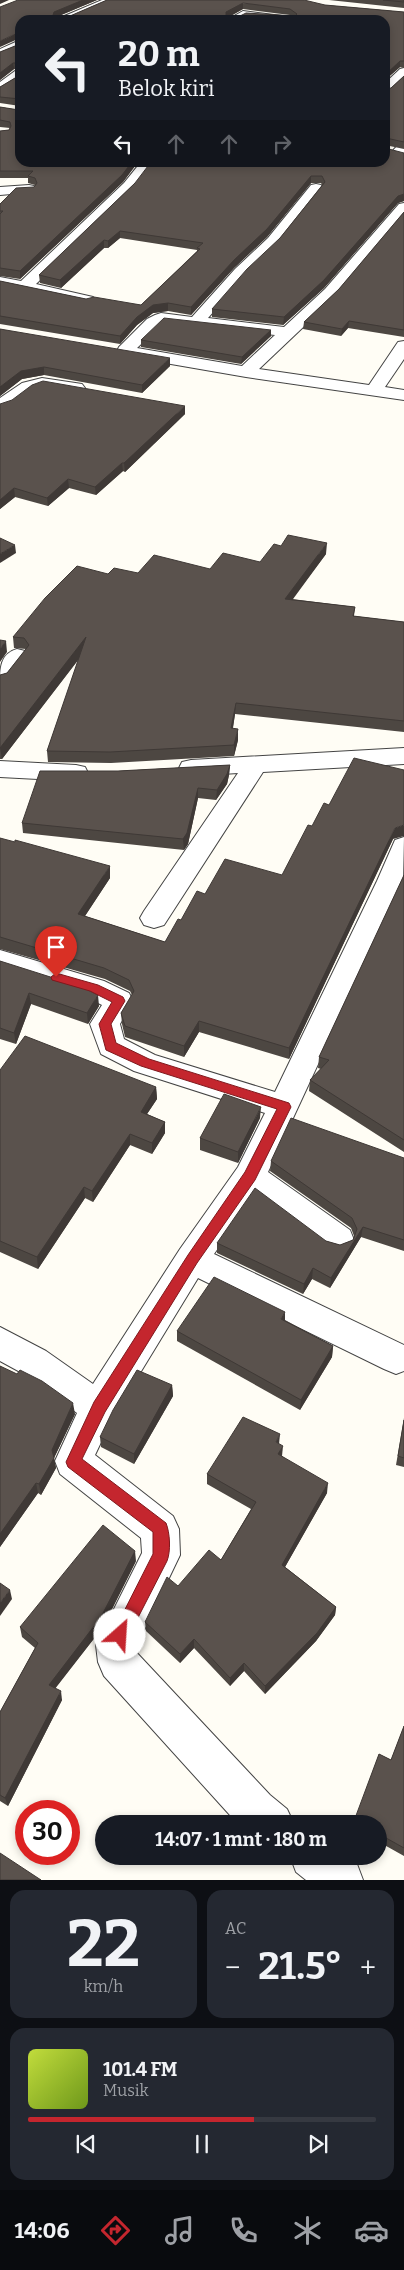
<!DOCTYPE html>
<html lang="id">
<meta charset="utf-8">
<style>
:root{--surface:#171b24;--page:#242831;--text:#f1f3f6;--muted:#9ea1a6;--line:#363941;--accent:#c4262e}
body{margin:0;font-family:Bitter,serif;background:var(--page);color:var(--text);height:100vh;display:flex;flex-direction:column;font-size:19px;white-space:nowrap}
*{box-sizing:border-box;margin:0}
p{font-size:16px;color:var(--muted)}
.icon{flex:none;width:28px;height:28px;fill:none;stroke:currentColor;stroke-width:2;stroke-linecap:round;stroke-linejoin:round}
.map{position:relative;height:1880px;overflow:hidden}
.side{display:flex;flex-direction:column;gap:10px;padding:10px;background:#0d0f14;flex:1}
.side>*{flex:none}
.banner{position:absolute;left:15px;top:15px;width:375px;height:152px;border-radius:15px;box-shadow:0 2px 8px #0003;background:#171b24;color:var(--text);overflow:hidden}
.speed{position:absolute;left:15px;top:1800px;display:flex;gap:10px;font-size:25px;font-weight:700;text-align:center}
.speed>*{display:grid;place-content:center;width:65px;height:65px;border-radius:50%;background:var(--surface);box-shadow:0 2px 8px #0003;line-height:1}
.speed .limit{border:8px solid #d22;background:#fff;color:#111}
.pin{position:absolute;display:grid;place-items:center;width:42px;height:42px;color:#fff;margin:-51px -21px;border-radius:50% 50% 50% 0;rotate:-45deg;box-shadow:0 0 5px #0007}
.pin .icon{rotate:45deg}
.me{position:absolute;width:55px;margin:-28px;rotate:26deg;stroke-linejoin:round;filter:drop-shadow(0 0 4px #0008)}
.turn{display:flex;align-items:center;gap:18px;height:105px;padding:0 20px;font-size:22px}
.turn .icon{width:65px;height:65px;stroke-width:2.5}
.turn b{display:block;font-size:35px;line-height:42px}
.lanes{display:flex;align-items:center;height:48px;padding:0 20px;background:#0003;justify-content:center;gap:25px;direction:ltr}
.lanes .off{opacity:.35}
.big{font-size:38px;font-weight:700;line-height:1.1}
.side .tile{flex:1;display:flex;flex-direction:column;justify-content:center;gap:8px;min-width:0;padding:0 18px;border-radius:15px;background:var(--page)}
.side .dial{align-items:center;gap:0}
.dial b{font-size:65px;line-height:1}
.song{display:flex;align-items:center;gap:15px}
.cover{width:60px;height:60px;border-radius:8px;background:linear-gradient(135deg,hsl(70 70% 55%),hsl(80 70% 35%))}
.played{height:5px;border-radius:2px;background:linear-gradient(90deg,var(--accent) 65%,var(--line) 65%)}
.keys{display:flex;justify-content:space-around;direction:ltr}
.heat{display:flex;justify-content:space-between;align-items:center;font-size:28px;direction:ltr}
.side .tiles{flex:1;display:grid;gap:10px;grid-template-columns:1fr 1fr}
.tile:last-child{grid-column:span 2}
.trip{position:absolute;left:95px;top:1815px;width:292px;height:50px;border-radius:25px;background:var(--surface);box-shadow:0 2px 8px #0003;font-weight:700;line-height:50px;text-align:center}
.tab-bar{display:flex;height:80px;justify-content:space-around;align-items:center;background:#090b0e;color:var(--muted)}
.tab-bar .icon{width:35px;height:35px}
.tab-bar .current{color:var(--accent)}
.tab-bar b{font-size:22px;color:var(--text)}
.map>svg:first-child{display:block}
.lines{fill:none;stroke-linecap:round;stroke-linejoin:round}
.street-casing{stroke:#444;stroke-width:2}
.street{fill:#fff;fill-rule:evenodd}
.wall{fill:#4d4742;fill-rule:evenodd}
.shaded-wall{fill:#3f3936}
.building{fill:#5a524d;stroke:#3f3936;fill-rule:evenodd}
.route{fill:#c4262e;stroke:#7f191e}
</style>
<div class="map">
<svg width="404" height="1880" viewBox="0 0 404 1880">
<rect width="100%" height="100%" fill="#fffdf5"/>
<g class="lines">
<defs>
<g id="street">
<path d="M102 0H116L70 20H55Z"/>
<path d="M243 11 290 17 295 20 245 17 240 20H227Z"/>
<path d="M20 40V48L0 57V49Z"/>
<path d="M404 68V79L389 93 385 94V83L400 69Z"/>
<path d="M15 71H20V79L0 92V82Z"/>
<path d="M404 143V155L398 157 393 156 391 153C395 148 398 144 404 143Z"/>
<path d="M141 162H155L134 189 36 284 93 297 95 300 93 303 87 305 0 287V277L21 281 124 183Z"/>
<path d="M316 184 321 185 323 188 321 191 278 244 245 275 208 318 284 327 325 289 399 204 404 203V216L337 295 259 369 369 385 398 342 404 341V359L385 387 404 390V400L246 377 119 355 117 351 119 347 147 319 155 315 161 313 192 317 235 269 268 238 311 185ZM163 323 275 335 242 366 137 348Z"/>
<path d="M29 185 34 186 36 189 34 192 0 195V187Z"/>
<path d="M42 378 82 384 85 388 82 392C68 395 53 386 38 389 24 393 14 408 0 411V398L22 383Z"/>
<path d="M17 649 25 651 28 656 8 682 0 684C0 668 0 654 17 649Z"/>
<path d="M404 748V764L263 772 164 925 154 928 144 925 140 918 144 911 238 773 191 776 182 774 179 768 182 762 191 760Z"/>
<path d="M0 761 76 765 85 767 88 773 85 779 76 781 0 777Z"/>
<path d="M404 837 403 881 268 1172 350 1230 354 1240 350 1250 338 1254 326 1250 254 1196 214 1254 404 1345V1371L396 1374 384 1369 198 1278 112 1419 95 1455 173 1516 179 1529 180 1555 136 1647 137 1653 270 1795 287 1809 294 1824H238L104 1676 98 1662 96 1645 142 1553 141 1538 60 1474 55 1461 77 1413 22 1373 0 1361V1327L46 1351 93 1384 180 1249 238 1167 265 1113 134 1071 101 1054 90 1024 102 1005 84 996 0 970V950L104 981 129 993 133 1001 120 1024 124 1039 155 1055 275 1092 377 881 395 840Z"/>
<path d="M290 1856H347L357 1864 363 1880H306L296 1872Z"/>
</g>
</defs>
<use href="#street" class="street-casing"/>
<use href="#street" class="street"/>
</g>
<g class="wall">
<path d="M18 0H97L61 15 70 16 107 0 325 5 404 12V68L400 67 385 80V20H20ZM243 9 290 15 291 16H231Z"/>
<path d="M329 0H404V8Z"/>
<path d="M20 44V70L14 69 0 80V52Z"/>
<path d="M20 75V106L0 103V87Z"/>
<path d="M404 76V149L385 145V89L391 88Z"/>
<path d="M0 107 19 110 20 162H138L123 182 20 279 0 276V204L34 187 35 185 28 183V178H0V131L9 130 10 128 0 127Z"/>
<path d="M404 153V201L398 203 324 288 283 325 212 317V309L280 238 322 185 321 183H311L267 237 234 268 191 315 168 311 153 313 137 325 120 344 0 324V281L86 299 141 305 197 251V250L120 238 108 248H104L61 288 40 283 39 275 135 183Z"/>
<path d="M404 212V337L348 328 341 336 303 329 304 322 339 289Z"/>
<path d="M0 329 170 366 142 393 44 375 22 379 0 396Z"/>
<path d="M271 330V336L241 364 141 347V340Z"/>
<path d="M0 404 185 414 125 472 123 471 96 495 69 488 48 506 15 497 0 509Z"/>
<path d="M326 554 292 599 355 607 354 616 404 622V732L235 714 233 728 238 740 234 756 111 763 48 762 47 751 79 659 2 759H0V675L7 673 26 649 14 648 13 637 108 574 138 573 210 569Z"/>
<path d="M230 765 229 775 227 784 216 800 198 798 188 844 184 850 23 833 22 823 118 771Z"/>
<path d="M0 838 110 878 85 916 165 942 181 920 205 894 282 875 393 839 289 1059 199 1032 184 1057 125 1037 122 1024 121 1013 132 995 130 991 105 979 0 949Z"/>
<path d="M404 875V1152L309 1091 310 1080 321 1069 318 1068 319 1057Z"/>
<path d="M0 961 99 1006 88 1024 31 1004 16 1044 0 1039Z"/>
<path d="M0 1070 156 1087 157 1099 147 1114 165 1122V1133L152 1154 130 1145 93 1202 85 1198 38 1269 0 1252Z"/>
<path d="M260 1118 238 1163 200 1150V1138Z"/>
<path d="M404 1158V1251L361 1237 330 1288 312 1279 303 1294 217 1253V1243L326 1241 340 1245 353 1240 354 1236 351 1228 270 1171 271 1161Z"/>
<path d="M285 1320 333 1346 332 1357 300 1410 177 1341V1331Z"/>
<path d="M0 1366 75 1414 54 1458 56 1468 41 1495 38 1493 0 1547Z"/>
<path d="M172 1385 173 1396 134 1464 101 1447 100 1437Z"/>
<path d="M404 1418V1467L396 1465Z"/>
<path d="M279 1444 282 1456 327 1493 285 1567 336 1607 335 1615 316 1641 265 1694 244 1671 230 1686 194 1648 180 1663 146 1631 145 1622 178 1586 221 1560 251 1509 207 1484V1474Z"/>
<path d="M136 1561 103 1627 55 1688 62 1700 8 1806 0 1801V1712L35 1648 22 1637 20 1627Z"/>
<path d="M404 1726V1856L379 1842V1824H354L379 1754 391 1760Z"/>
</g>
<g class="shaded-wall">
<path d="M0 0H9L0 4Z"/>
<path d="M83 0H97L54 18 53 15 54 12Z"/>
<path d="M243 3V9L226 18V20V12Z"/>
<path d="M20 32V38L0 47V41Z"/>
<path d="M400 61V67L385 80V75Z"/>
<path d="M13 63 14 69 0 80V73Z"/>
<path d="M132 162H138L123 182 20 279V271Z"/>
<path d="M311 176V183L267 237 234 268 191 315V307Z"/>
<path d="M404 194V201L398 203 324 288 283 325 284 317 398 196Z"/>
<path d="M120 231V238L108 248V241Z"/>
<path d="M104 240V248L61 288 60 280Z"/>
<path d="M168 303V311L153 313 137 325 120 344V336L137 317 153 305Z"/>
<path d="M349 321 348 328 341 336 342 329Z"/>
<path d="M271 330V336L241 364 242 357Z"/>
<path d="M170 358V366L142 393V385Z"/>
<path d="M44 367V375L22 379 0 396V387L21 371Z"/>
<path d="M185 406V414L125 472 124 463Z"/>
<path d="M122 463 123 471 96 495 95 487Z"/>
<path d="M68 479 69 488 48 506 47 498Z"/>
<path d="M14 488 15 497 0 509V500Z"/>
<path d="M327 543 326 554 285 610V599Z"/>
<path d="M15 545 16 553 0 563V554Z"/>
<path d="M86 637 87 648 2 759 0 748Z"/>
<path d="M6 641 7 652 0 662V665V649Z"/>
<path d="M236 703 235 714 231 739V728Z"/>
<path d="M238 729V740L234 756V745Z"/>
<path d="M230 765 229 775 227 784 216 800 217 790Z"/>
<path d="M198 788V798L188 844 184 850 183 839Z"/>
<path d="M404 825V836L393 839 289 1059V1048L395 828Z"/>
<path d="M110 866V878L79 925 78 914Z"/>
<path d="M29 993 31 1004 16 1044 14 1033Z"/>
<path d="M98 995 99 1006 88 1024 87 1013Z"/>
<path d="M199 1021V1032L184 1057V1046Z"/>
<path d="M156 1087 157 1099 141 1123V1112Z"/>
<path d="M261 1107 260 1118 238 1163V1152Z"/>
<path d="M165 1122V1133L152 1154V1143Z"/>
<path d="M130 1134V1145L93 1202 92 1191Z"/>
<path d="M84 1187 85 1198 38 1269 37 1257Z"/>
<path d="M363 1227 361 1237 330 1288 331 1278Z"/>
<path d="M313 1268 312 1279 303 1294 304 1284Z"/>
<path d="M285 1312V1322L281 1319Z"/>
<path d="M333 1346 332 1357 300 1410 301 1400Z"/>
<path d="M172 1385 173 1396 134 1464V1454Z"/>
<path d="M73 1403 75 1414 54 1458 56 1468 41 1495 39 1484 52 1450Z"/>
<path d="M280 1434 279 1444 276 1442Z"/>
<path d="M283 1446 282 1456 278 1454Z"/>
<path d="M36 1483 38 1493 0 1547V1534Z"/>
<path d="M328 1483 327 1493 281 1574 282 1565Z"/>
<path d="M135 1551 136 1561 103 1627 51 1694 49 1685Z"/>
<path d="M10 1590 12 1599 0 1616V1603Z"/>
<path d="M336 1607 335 1615 316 1641 265 1694V1686Z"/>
<path d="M194 1639V1648L180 1663V1654Z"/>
<path d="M244 1663V1671L230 1686V1678Z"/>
<path d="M61 1691 62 1700 8 1806 5 1798Z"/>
</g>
<g class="building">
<path d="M18 0H83L54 12 53 15 70 16 107 0H304L325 5 404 12V61H400L385 75V20H20V33V32L0 41V7ZM243 3 290 9 297 14 295 16 246 13 240 16 226 15V12Z"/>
<path d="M383 0H404V2Z"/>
<path d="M20 44V63H13L0 73V52Z"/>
<path d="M20 75V99L0 97V87Z"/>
<path d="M404 76V142L386 138 385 139V89L391 88Z"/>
<path d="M0 107 19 110H20V162H132L122 175 20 271 0 268V214L3 211H0V204L16 188 34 187 37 183 35 178 28 176 33 171H0V131L9 130 11 126 10 122 0 120Z"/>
<path d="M385 148 404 153V194L398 196 324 280 284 317 212 309 247 269 280 238 325 182 322 176H311L267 229 234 260 191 307 168 303 153 305 137 317 120 336 0 316V281L86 299 94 297 141 305 200 249 197 248 203 243 120 231 108 241 104 240 60 280 39 275 135 183 151 162H385Z"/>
<path d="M404 212V330L349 321 342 329 304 322 339 289Z"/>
<path d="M164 318 271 330 242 357 141 340Z"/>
<path d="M0 329 170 358 142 385 44 367 21 371 0 387Z"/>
<path d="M43 381 185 406 124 463H122L95 487 68 479 47 498 14 488 0 500V404L12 400 32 385Z"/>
<path d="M288 535 327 543 285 599 355 607 353 616 404 622V721L236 703 231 728 238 729 234 745 110 752 47 751 86 637 0 748V675L7 673 29 645 24 638 13 637 45 598 77 566 108 574 114 568 138 573 154 555 210 569 223 553 260 562 274 544 281 546Z"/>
<path d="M0 538 15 545 0 554Z"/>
<path d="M0 640 6 641 0 649Z"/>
<path d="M354 758 404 770V825L395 828 289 1048 199 1021 184 1046 125 1026 121 1013 134 991 129 980 104 968 0 937V838L15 842V840L110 866 78 914 165 942 178 919 181 920 197 891 205 894 225 859 282 875 308 825 312 826 324 803 329 805Z"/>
<path d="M230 765 227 774 217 790 198 788 187 833 183 839 22 823 40 771H118Z"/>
<path d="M404 875V1140L310 1080 329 1060 319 1057Z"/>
<path d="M0 961 82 987 98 995 87 1013 29 993 14 1033 0 1028Z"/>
<path d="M25 1036 156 1087 141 1112 165 1122 152 1143 130 1134 92 1191 84 1187 37 1257 0 1241V1070Z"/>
<path d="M224 1094 261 1107 238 1152 200 1138Z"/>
<path d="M291 1118 404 1158V1240L363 1227 331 1278 313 1268 304 1284 217 1243 255 1188 326 1241 340 1245 353 1240 357 1229 352 1218 271 1161Z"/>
<path d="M214 1277 285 1312 281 1319 333 1346 301 1400 177 1331Z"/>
<path d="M0 1366 17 1374 20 1370 42 1381 73 1403 52 1450 54 1458 39 1484 36 1483 0 1534Z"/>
<path d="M137 1370 172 1385 134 1454 100 1437 113 1410Z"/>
<path d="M243 1417 280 1434 276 1442 283 1446 278 1454 328 1483 282 1565 336 1607 317 1633 265 1686 244 1663 230 1678 194 1639 180 1654 145 1622 167 1577 178 1586 209 1550 221 1560 256 1502 207 1474Z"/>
<path d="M404 1420V1458L398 1456Z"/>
<path d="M103 1525 135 1551 101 1617 49 1685 61 1691 5 1798 0 1795V1712L38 1643 20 1627Z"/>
<path d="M0 1583 10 1590 0 1603Z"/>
<path d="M404 1726V1848L379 1834V1824H359L354 1821 379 1754 391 1760Z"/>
<path d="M0 1853 41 1880H0Z"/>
</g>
<path class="route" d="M56 973 98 985 123 997 125 1001 111 1024 116 1043 149 1059 289 1103 291 1107 255 1180 197 1263 105 1412 82 1459 166 1523C170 1533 171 1551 167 1561L126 1641 120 1644 114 1641 112 1635 153 1554V1532L68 1467 66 1462 94 1402 188 1255 245 1172 277 1109 141 1066 106 1050 99 1024 112 1002 90 991 52 980 51 977Z"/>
</svg>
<div class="speed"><div class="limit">30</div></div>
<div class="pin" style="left:56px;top:977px;background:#d93025"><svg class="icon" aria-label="arrive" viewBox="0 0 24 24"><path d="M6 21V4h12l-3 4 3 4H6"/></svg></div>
<svg class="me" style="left:120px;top:1635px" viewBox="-20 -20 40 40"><circle r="19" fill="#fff"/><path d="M0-13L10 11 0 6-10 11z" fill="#c4262e"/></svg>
<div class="trip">14:07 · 1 mnt · 180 m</div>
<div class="banner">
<div class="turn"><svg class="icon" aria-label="left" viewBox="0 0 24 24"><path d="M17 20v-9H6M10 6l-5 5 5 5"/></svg><div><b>20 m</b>Belok kiri</div></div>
<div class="lanes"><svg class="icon" aria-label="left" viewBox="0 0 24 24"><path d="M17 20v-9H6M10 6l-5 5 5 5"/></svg><svg class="icon off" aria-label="ahead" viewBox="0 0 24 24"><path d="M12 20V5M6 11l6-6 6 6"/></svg><svg class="icon off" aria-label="ahead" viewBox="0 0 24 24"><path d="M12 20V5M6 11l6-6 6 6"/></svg><svg class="icon off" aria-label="right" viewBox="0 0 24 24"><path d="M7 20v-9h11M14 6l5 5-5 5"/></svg></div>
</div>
</div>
<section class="side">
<div class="tiles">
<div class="tile dial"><b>22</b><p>km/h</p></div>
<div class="tile"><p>AC</p>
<div class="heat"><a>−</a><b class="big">21.5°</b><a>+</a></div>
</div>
<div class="tile">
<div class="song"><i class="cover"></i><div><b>101.4 FM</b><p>Musik</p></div></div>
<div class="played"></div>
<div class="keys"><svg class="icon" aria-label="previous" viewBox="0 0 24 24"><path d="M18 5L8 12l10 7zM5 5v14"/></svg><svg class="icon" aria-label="pause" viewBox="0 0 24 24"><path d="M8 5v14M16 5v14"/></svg><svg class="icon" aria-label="next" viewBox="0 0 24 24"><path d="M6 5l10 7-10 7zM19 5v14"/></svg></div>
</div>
</div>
</section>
<nav class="tab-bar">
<b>14:06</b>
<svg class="icon current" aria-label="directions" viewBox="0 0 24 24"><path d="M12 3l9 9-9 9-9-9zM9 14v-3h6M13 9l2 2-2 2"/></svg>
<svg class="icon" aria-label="music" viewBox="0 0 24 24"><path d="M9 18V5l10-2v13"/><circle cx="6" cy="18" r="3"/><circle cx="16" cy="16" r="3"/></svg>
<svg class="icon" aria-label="phone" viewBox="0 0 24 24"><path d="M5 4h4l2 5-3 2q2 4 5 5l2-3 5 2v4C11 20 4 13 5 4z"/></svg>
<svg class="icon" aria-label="climate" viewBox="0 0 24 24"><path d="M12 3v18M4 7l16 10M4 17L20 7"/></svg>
<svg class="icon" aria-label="car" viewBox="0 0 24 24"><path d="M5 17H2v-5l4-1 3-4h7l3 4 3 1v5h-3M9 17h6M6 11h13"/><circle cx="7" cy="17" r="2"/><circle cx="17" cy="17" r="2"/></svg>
</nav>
